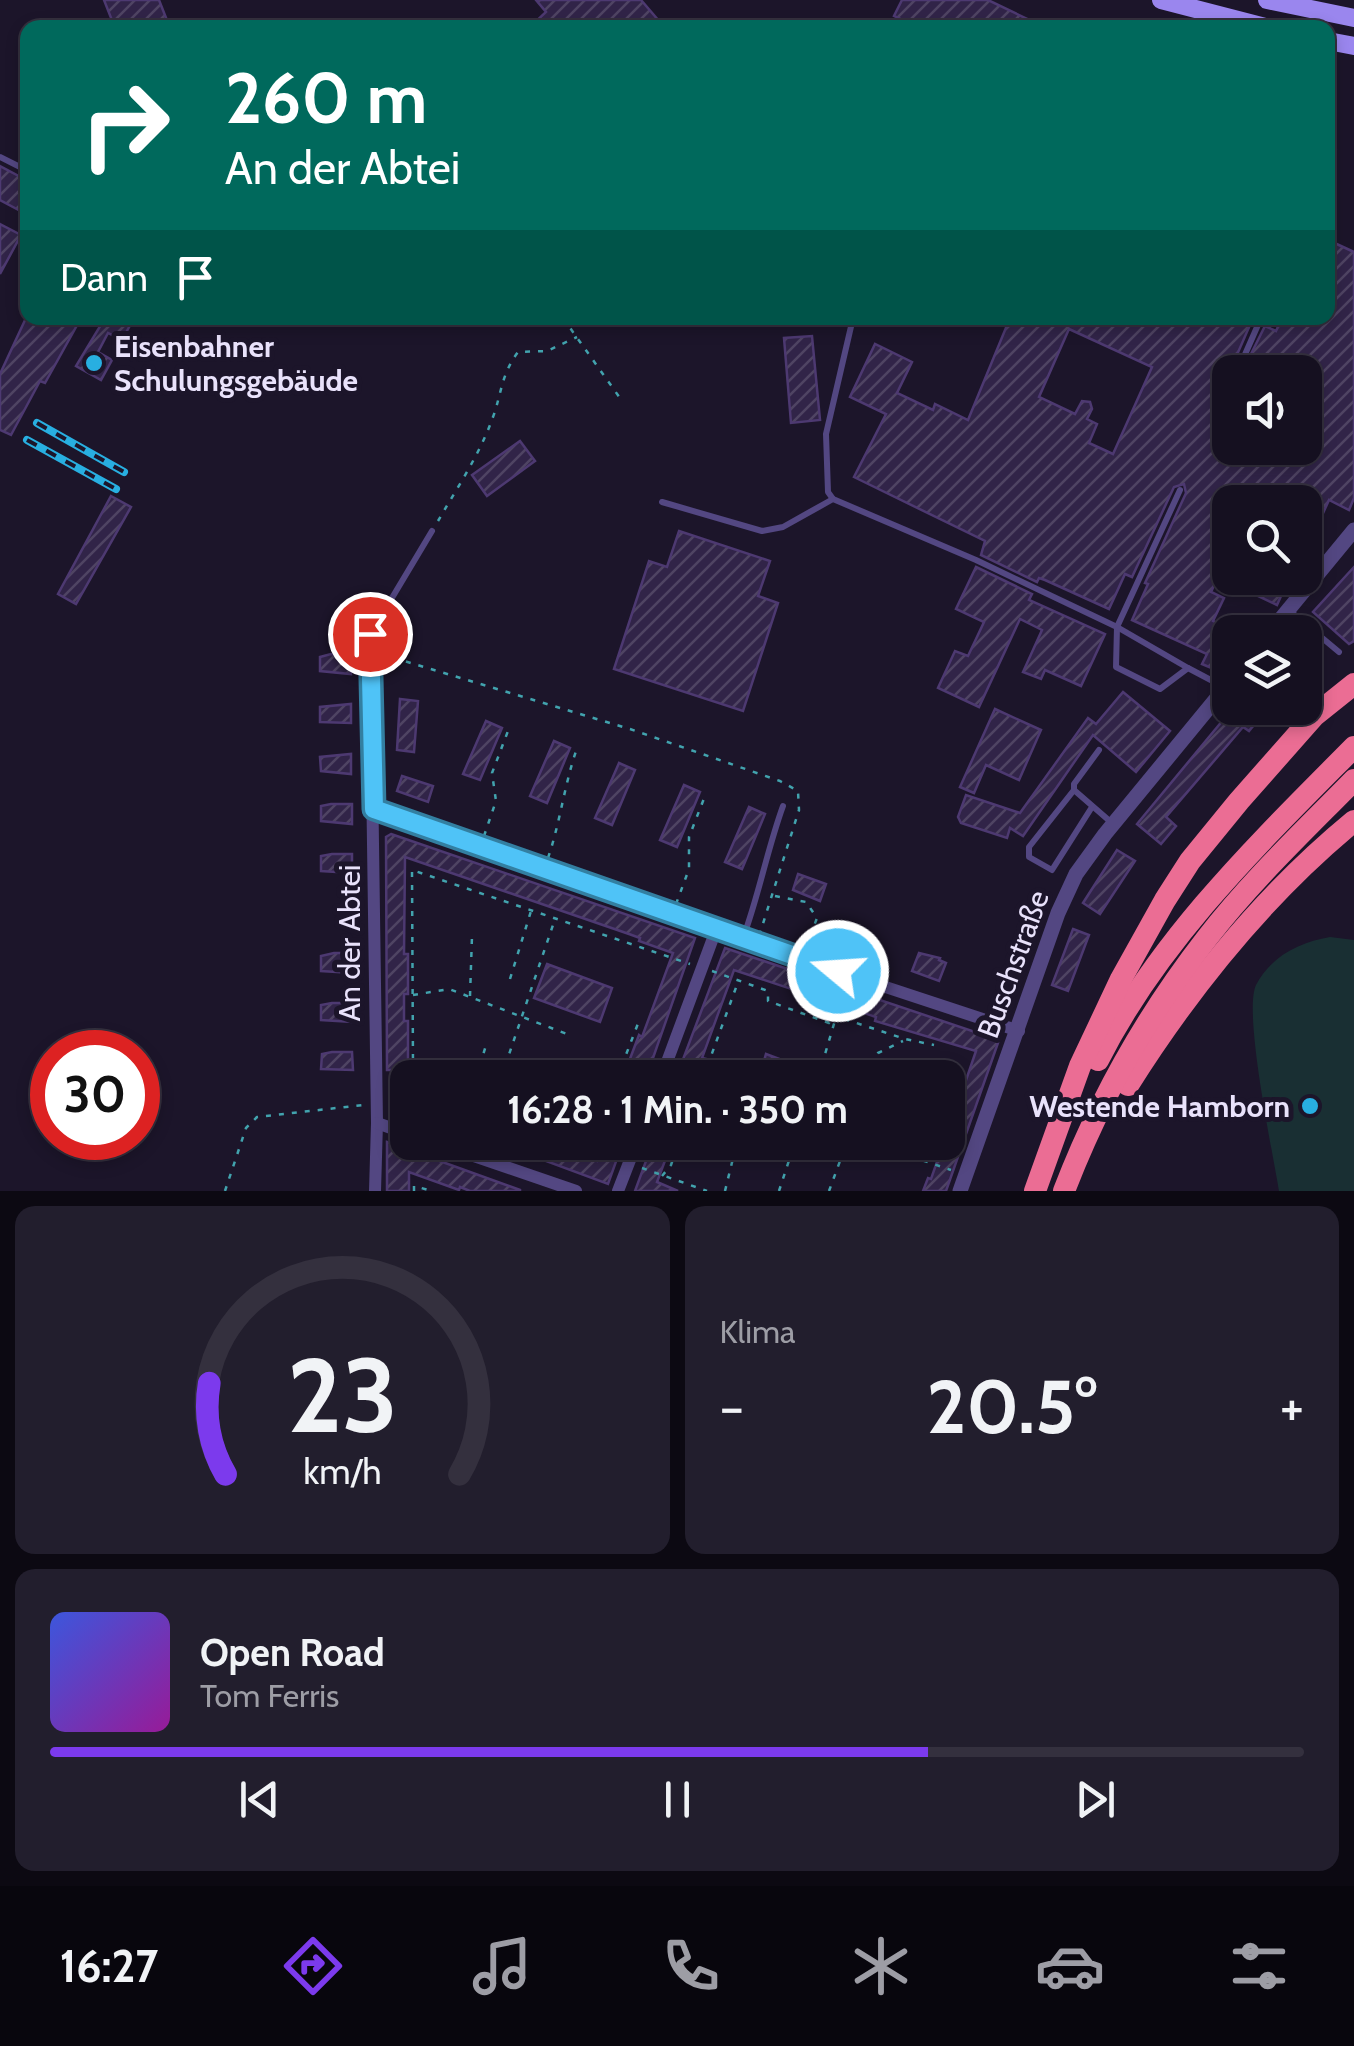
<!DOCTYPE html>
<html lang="de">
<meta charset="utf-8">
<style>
:root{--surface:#151020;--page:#221e2d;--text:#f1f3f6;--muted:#9d9da5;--line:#34303e;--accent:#7c3aed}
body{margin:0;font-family:Cabin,sans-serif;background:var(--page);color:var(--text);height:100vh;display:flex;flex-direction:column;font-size:38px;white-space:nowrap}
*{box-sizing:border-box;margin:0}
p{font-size:32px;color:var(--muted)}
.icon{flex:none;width:55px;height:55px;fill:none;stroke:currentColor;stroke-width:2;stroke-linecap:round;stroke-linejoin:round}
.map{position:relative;height:1191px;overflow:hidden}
.panel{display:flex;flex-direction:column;gap:15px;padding:15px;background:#0c0912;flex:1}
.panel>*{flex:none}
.banner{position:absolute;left:20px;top:20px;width:1315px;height:305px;border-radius:20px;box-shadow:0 5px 15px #0003,0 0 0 2px var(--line);background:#00695c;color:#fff;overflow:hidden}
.buttons{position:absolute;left:1212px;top:355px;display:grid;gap:20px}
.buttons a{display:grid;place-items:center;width:110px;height:110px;border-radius:20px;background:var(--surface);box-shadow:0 5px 15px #0003,0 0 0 2px var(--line);font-size:50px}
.speed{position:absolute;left:30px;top:1030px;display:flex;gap:20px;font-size:50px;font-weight:700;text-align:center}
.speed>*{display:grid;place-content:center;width:130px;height:130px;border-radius:50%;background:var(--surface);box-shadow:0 5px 15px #0003,0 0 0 2px var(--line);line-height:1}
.speed .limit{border:15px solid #d22;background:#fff;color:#111}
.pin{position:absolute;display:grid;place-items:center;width:85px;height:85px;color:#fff;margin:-42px;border:5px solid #fff;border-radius:50%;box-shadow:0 2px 10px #0007}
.me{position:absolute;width:110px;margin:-55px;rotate:288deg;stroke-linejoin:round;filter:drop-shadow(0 0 8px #0008)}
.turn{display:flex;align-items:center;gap:35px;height:210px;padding:0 40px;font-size:45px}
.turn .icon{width:130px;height:130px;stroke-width:2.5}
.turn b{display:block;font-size:70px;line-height:85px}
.then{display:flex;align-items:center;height:95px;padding:0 40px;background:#0003;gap:20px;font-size:38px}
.big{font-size:75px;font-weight:700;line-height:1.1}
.panel .card{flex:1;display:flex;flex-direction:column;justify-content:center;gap:15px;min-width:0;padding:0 35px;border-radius:20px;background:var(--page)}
.panel .dial{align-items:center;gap:0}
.dial svg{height:260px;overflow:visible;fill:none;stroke:var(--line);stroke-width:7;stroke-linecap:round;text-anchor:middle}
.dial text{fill:var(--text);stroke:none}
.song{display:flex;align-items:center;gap:30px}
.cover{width:120px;height:120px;border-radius:15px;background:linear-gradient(135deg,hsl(230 70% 55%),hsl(300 70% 35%))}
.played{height:10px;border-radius:5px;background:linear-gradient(90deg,var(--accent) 70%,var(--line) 70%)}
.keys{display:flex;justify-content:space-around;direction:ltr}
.heat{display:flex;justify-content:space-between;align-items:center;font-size:55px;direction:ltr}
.panel .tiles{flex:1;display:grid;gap:15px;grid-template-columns:1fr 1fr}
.card:last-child{grid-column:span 2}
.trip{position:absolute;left:390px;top:1060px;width:575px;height:100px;border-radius:20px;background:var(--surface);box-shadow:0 5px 15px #0003,0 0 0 2px var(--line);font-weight:700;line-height:100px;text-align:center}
.menu{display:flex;height:160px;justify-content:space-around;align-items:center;background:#08060d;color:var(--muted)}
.menu .icon{width:70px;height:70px}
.menu .selected{color:var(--accent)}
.menu b{font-size:45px;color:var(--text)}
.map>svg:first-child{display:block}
.park{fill:#192f33}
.building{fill:url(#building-hatch);stroke:#4d3971;stroke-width:2.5;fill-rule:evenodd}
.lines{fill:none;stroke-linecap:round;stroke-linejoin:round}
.path{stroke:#42a3ae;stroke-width:2.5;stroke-dasharray:5 8;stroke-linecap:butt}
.service{stroke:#534782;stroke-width:6}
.minor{stroke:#534782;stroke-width:12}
.tertiary{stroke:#534782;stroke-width:15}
.secondary{stroke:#9a86ee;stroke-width:18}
.motorway{stroke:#eb6d94;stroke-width:22}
.rail-casing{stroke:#28afe1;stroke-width:8}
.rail{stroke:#1c152a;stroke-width:4;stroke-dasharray:11;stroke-linecap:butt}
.route-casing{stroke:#337fa1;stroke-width:25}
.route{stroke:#4fc3f7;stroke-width:18}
.poi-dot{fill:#28afe1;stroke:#1c152a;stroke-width:4}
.labels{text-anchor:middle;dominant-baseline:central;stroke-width:10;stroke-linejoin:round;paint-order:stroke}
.poi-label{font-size:30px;font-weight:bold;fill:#e9e2fb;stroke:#1c152a;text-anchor:start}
.street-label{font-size:30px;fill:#e9e2fb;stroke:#1c152a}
</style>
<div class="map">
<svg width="1354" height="1191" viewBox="0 0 1354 1191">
<defs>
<pattern id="building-hatch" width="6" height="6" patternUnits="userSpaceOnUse" patternTransform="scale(2.5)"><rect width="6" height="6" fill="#312448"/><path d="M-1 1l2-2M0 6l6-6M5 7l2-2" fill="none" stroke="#4f4463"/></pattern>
</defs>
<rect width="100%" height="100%" fill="#1c152a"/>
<path class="park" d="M1330 937 1354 940V1191H1279C1273 1153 1243 1013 1256 985 1271 956 1300 942 1330 937Z"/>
<g class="building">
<path d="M104 0H159L170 28H115Z"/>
<path d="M536 0H641L665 28H529L546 12Z"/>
<path d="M902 0H988L1046 28H919L894 16Z"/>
<path d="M0 166 28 181V215L0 200Z"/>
<path d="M0 224 21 235 0 274Z"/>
<path d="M1328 240 1354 252V498L1349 510 1329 500 1305 553V502H1280L1270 498 1268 502H1230V580L1219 575 1211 592 1224 598 1213 621 1230 629V661L1221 672 1202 664 1207 654 1132 620 1148 584 1145 583 1186 493 1184 484 1174 487 1132 577 1125 574 1109 609 1045 580 1039 578 1037 582 981 555 985 541 854 477 886 414 850 397 875 344 912 362 897 393 933 410 935 404 968 420 1010 318H1253L1236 357 1238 364 1245 366 1265 326 1276 331 1282 318H1328ZM1069 329 1152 367 1113 454 1089 443 1097 424 1087 419 1092 409 1090 402 1082 401 1075 414 1039 397ZM1230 372H1305V448H1230Z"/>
<path d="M26 318H81L45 383 40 381 11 435 0 430V374Z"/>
<path d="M105 318H134L122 340 108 333 98 352 112 360 101 380 76 366Z"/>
<path d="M812 336 820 420 791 423 784 338Z"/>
<path d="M520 441 535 461 487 496 472 475Z"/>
<path d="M111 496 131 507 76 604 58 594Z"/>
<path d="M679 531 770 561 758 596 778 603 743 711 614 669 649 561 667 567Z"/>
<path d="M976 567 1032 594 1029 600 1105 634 1081 686 1045 670 1041 679 1023 672 1042 630 1020 619 979 707 938 688 955 651 968 656 984 622 956 609Z"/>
<path d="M1354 567V641L1349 644 1313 612Z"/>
<path d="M1248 578H1289L1277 605 1243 589Z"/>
<path d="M331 654 351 655V674L320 671V657Z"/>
<path d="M1123 692 1170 731 1136 772 1093 735 1023 836 1010 828 1007 838 961 823 958 817 966 795 1020 813 1088 718 1096 724Z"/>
<path d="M400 699 418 701 414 752 397 750Z"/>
<path d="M351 704V723L320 722V707Z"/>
<path d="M1233 708H1268L1249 731 1243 727 1166 817 1176 826 1161 844 1137 824Z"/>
<path d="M995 709 1041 730 1019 780 986 765 974 793 960 787Z"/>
<path d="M486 721 502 728 480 780 463 774Z"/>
<path d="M554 741 570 748 547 803 530 796Z"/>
<path d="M351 754V774L321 771 320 757Z"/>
<path d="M619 763 635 770 612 825 595 818Z"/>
<path d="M402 776 433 786 428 802 397 791Z"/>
<path d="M684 785 700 792 677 847 660 840Z"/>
<path d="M331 804H352V824L321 821V806Z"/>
<path d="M749 807 765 814 742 869 725 862Z"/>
<path d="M391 834 695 938 646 1078H628L629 1074 625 1072 639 1035 642 1037 673 953 639 941 640 938 629 934 405 857 404 954H408V994H404V1021H408V1070H387L386 837Z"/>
<path d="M1117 850 1135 861 1100 914 1083 903Z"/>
<path d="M332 854H352V873L321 871V856Z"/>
<path d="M798 874 826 884 820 901 793 890Z"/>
<path d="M1073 929 1089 935 1068 991 1052 985Z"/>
<path d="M838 930 864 943 859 959 831 949Z"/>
<path d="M725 948 999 1040 946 1191H923L928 1178 931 1179 944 1142H948V1132L958 1103 954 1102 959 1089H963L976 1051 875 1021 876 1017 734 970 702 1058 706 1059 703 1069 699 1068 695 1078H676Z"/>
<path d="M334 953H352V973L321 971V956Z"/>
<path d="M919 953 940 958 939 960 946 963 939 981 912 971Z"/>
<path d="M547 964 612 988 600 1022 534 998Z"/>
<path d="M332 1003H352V1022L321 1020V1005Z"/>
<path d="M332 1052H352L353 1070 321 1069 322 1054Z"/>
<path d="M766 1054 806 1069 803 1078H759Z"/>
<path d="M387 1142 520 1190V1191H470L460 1187 459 1190 409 1172V1191H387Z"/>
<path d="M495 1142H545L597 1161 604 1142H623L608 1184Z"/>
<path d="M653 1142H672L670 1147 674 1149 670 1159 666 1158 657 1182 678 1191H635Z"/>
</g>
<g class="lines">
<g class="path">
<path d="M563 318 620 398"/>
<path d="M438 521C457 488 480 454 493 417 502 392 501 375 518 352L547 351 577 337"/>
<path d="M381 654 630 729 780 781 798 791 799 810 760 933"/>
<path d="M484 836 496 801 492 773 508 731"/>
<path d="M548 858C560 823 564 787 576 751"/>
<path d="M775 896 806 902 817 918 806 947"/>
<path d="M676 904 689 869V837L705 796"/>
<path d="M712 971 768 991V1001L829 1023 832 1015 905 1039 934 1045"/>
<path d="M510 979 531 911"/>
<path d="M413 995 449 989 567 1034"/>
<path d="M470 996 472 936"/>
<path d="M532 1069 553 1077"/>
<path d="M391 1078 408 1083"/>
<path d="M476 1078 487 1042"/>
<path d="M501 1078 555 919"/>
<path d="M529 1078 534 1062"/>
<path d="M617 1078 639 1021"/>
<path d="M703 1078 738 982"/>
<path d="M818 1078 836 1017"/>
<path d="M869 1078 878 1053 903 1041"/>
<path d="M400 1080 413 1066 412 870 690 964"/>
<path d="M570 1142 616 1159"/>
<path d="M898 1142 895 1151 951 1170"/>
<path d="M642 1168 707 1191"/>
<path d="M662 1176 671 1165 679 1142"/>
<path d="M225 1191 246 1128 257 1117 363 1105"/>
<path d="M414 1191V1186L432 1191"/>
<path d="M725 1191 737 1142"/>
<path d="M779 1191 795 1142"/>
<path d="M829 1191 847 1142"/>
</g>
<g class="service">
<path d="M0 157 28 171"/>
<path d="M1328 165 1334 150"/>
<path d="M853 318 826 434 828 492 833 499 976 560 1117 627 1116 667 1160 689 1188 668 1224 687"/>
<path d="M1243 359 1261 318"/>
<path d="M1180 490 1117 627 1188 668"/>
<path d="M662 502 762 531 783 527 833 499"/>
<path d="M1290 611 1339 652"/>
<path d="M371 633 432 531"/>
<path d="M1099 750 1074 784V790L1112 823"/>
<path d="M1074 790 1029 847V857L1052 870 1092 807"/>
<path d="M743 938C759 895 767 850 783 806"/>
</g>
<g class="minor">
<path d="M370 634 377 1123 375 1191"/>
<path d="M374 809 755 944 1019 1031"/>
<path d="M661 1078 716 930"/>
<path d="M377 1123 408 1134"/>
<path d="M433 1142 576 1191"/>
<path d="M618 1191 637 1142"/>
</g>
<g class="tertiary">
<path d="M1270 632 1354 530"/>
<path d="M960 1191 1058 913 1076 874 1105 834 1230 682"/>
</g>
<g class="secondary">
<path d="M1161 0 1269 28"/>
<path d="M1267 0 1354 18"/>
<path d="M1328 41 1354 46"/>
</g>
<g class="motorway">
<path d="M1098 1060C1159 939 1260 842 1354 747"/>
<path d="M1128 1085C1190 987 1264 895 1354 821"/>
<path d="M1035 1191 1080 1066 1121 979 1165 900 1190 861 1239 801 1314 716 1354 684"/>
<path d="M1064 1191C1099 1100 1147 1015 1207 938 1251 881 1304 831 1354 780"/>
</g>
<defs>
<g id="rail">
<path d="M37 423 124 472"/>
<path d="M27 440 116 489"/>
</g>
</defs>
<use href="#rail" class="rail-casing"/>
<use href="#rail" class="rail"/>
</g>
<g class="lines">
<defs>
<path id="route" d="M370 634 374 809 838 971"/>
</defs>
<use href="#route" class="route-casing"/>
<use href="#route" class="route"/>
</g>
<g class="poi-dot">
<circle cx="94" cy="363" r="10"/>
<circle cx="1310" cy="1106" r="10"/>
</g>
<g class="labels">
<g class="poi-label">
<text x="114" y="346">Eisenbahner<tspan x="114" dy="34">Schulungsgebäude</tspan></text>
<text x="1290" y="1106" text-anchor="end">Westende Hamborn</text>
</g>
<g class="street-label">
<text transform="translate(349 943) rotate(-90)">An der Abtei</text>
<text transform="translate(1013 964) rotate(-70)">Buschstraße</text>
</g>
</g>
</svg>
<div class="buttons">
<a><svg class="icon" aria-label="sound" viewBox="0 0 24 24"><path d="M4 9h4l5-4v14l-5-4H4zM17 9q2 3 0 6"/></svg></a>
<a><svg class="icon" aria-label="search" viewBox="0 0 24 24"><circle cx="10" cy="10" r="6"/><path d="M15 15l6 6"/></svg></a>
<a><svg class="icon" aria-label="layers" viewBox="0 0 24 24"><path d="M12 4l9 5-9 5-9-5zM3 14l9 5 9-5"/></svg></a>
</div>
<div class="speed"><div class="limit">30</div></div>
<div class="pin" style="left:370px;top:634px;background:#d93025"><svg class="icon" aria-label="arrive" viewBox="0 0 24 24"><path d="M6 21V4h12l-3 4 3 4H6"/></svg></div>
<svg class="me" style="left:838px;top:971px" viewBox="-20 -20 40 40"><circle r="17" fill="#4fc3f7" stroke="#fff" stroke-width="3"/><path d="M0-11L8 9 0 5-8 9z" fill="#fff"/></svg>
<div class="trip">16:28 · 1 Min. · 350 m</div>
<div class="banner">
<div class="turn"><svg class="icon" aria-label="right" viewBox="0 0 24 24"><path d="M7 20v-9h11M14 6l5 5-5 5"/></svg><div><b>260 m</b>An der Abtei</div></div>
<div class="then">Dann<svg class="icon" aria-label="arrive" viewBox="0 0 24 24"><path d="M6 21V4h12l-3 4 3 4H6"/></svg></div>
</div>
</div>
<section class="panel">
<div class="tiles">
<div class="card dial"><svg viewBox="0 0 100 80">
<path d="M14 69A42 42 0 1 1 86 69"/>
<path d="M14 69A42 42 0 0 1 9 41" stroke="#7c3aed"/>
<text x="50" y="56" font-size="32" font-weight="700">23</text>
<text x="50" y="72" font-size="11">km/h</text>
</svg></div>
<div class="card"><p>Klima</p>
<div class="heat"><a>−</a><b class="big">20.5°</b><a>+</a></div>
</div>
<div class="card">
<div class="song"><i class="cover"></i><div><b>Open Road</b><p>Tom Ferris</p></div></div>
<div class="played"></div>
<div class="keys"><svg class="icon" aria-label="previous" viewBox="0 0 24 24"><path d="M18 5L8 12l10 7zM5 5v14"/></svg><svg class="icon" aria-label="pause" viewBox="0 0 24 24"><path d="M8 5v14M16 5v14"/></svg><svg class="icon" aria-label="next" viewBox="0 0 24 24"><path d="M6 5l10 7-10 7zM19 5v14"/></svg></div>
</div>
</div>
</section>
<nav class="menu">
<b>16:27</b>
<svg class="icon selected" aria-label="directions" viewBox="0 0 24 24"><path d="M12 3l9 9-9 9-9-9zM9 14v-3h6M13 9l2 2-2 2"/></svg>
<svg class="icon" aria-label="music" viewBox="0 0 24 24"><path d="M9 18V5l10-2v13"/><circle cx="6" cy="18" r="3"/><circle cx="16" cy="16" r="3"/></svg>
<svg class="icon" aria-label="phone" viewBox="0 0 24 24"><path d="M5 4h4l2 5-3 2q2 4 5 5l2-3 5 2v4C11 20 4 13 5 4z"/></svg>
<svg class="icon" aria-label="climate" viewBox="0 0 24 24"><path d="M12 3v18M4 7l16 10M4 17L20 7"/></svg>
<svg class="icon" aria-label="car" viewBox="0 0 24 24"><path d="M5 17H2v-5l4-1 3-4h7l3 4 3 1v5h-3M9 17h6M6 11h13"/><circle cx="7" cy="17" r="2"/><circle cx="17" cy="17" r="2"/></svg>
<svg class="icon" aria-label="filters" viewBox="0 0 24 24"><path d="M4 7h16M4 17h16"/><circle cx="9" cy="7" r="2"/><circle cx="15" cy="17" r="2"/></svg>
</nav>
